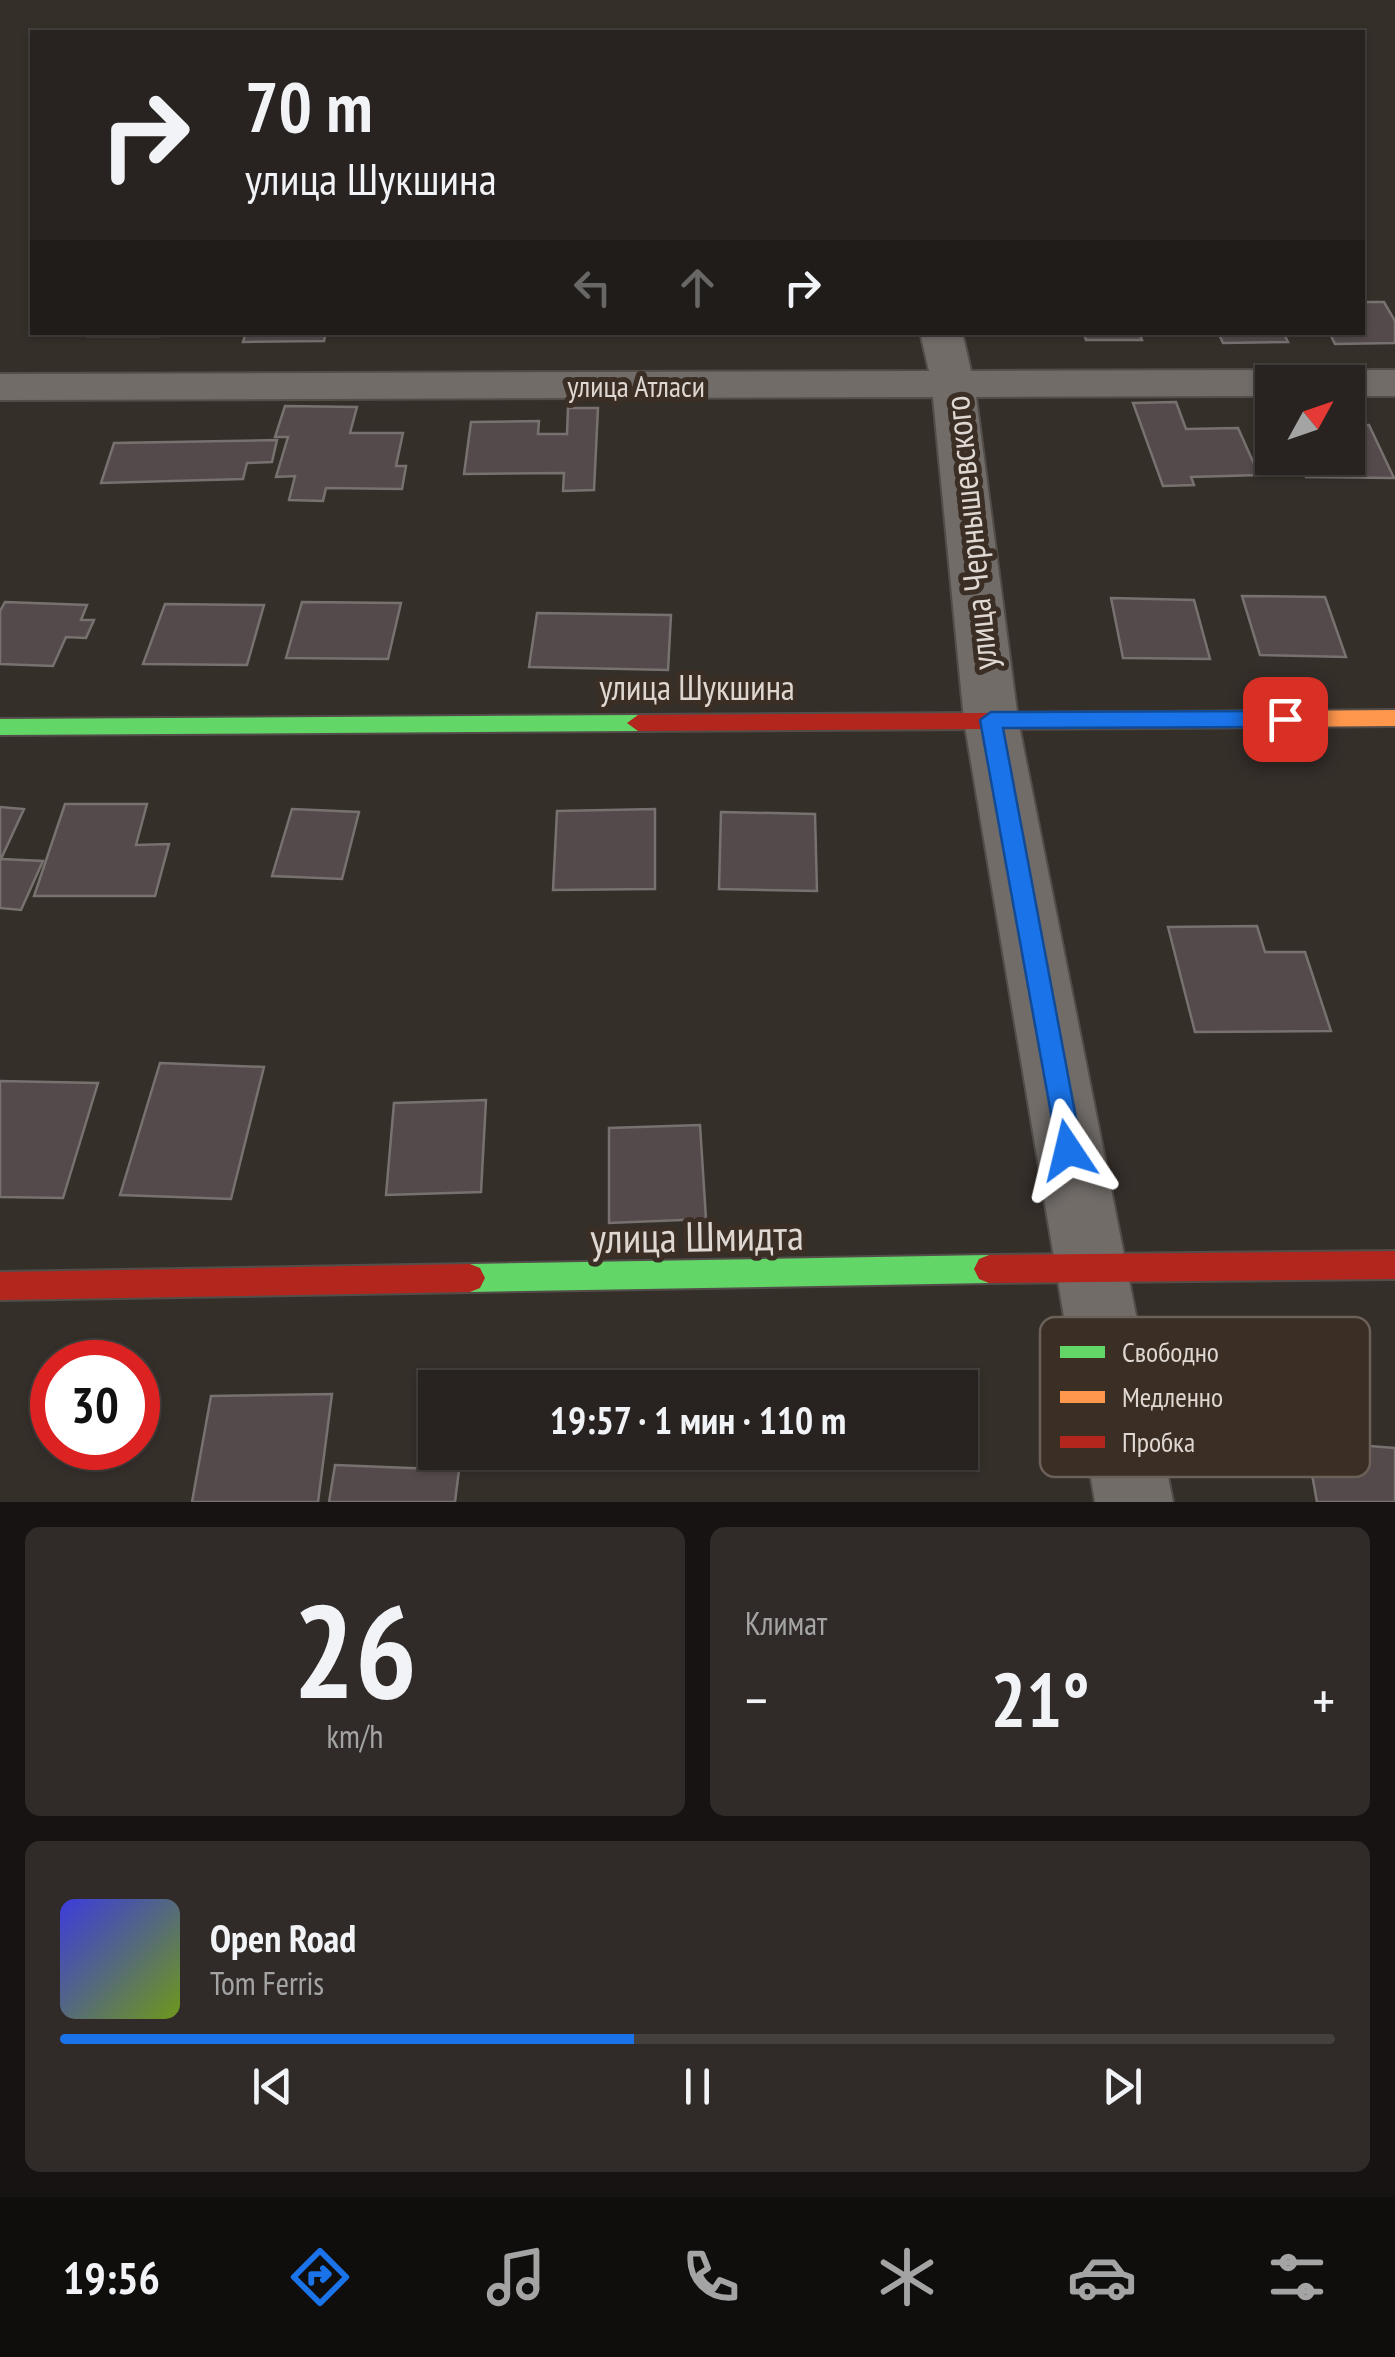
<!DOCTYPE html>
<html lang="ru">
<meta charset="utf-8">
<style>
:root{--surface:#282320;--page:#302b29;--text:#f1f3f6;--muted:#a5a4a5;--line:#44403e;--accent:#1a73e8}
body{margin:0;font-family:"PT Sans Narrow",sans-serif;background:var(--page);color:var(--text);height:100vh;display:flex;flex-direction:column;font-size:38px;white-space:nowrap}
*{box-sizing:border-box;margin:0}
p{font-size:32px;color:var(--muted)}
.icon{flex:none;width:55px;height:55px;fill:none;stroke:currentColor;stroke-width:2;stroke-linecap:round;stroke-linejoin:round}
.map{position:relative;height:1502px;overflow:hidden}
.side{display:flex;flex-direction:column;gap:25px;padding:25px;background:#161312;flex:1}
.side>*{flex:none}
.hud{position:absolute;left:30px;top:30px;width:1335px;height:305px;border-radius:0px;box-shadow:0 2px 8px #0004,0 0 0 2px var(--line);background:#282320;color:var(--text);overflow:hidden}
.needle{width:65px;rotate:50deg}
.tools{position:absolute;left:1255px;top:365px;display:grid;gap:20px}
.tools a{display:grid;place-items:center;width:110px;height:110px;border-radius:0px;background:var(--surface);box-shadow:0 2px 8px #0004,0 0 0 2px var(--line);font-size:50px}
.speed{position:absolute;left:30px;top:1340px;display:flex;gap:20px;font-size:50px;font-weight:700;text-align:center}
.speed>*{display:grid;place-content:center;width:130px;height:130px;border-radius:50%;background:var(--surface);box-shadow:0 2px 8px #0004,0 0 0 2px var(--line);line-height:1}
.speed .limit{border:15px solid #d22;background:#fff;color:#111}
.pin{position:absolute;display:grid;place-items:center;width:85px;height:85px;color:#fff;margin:-42px;border-radius:20px;box-shadow:0 5px 15px #0006}
.me{position:absolute;width:110px;margin:-55px;rotate:350deg;stroke-linejoin:round;filter:drop-shadow(0 0 8px #0008)}
.turn{display:flex;align-items:center;gap:35px;height:210px;padding:0 50px;font-size:45px}
.turn .icon{width:130px;height:130px;stroke-width:2.5}
.turn b{display:block;font-size:70px;line-height:85px}
.lanes{display:flex;align-items:center;height:95px;padding:0 50px;background:#0003;justify-content:center;gap:50px;direction:ltr}
.lanes .off{opacity:.35}
.big{font-size:75px;font-weight:600;line-height:1.1}
.side .tile{flex:1;display:flex;flex-direction:column;justify-content:center;gap:15px;min-width:0;padding:0 35px;border-radius:15px;background:var(--page)}
.side .dial{align-items:center;gap:0}
.dial b{font-size:130px;line-height:1}
.song{display:flex;align-items:center;gap:30px}
.cover{width:120px;height:120px;border-radius:15px;background:linear-gradient(135deg,hsl(240 70% 55%),hsl(80 70% 35%))}
.played{height:10px;border-radius:5px;background:linear-gradient(90deg,var(--accent) 45%,var(--line) 45%)}
.keys{display:flex;justify-content:space-around;direction:ltr}
.heat{display:flex;justify-content:space-between;align-items:center;font-size:55px;direction:ltr}
.side .tiles{flex:1;display:grid;gap:25px;grid-template-columns:1fr 1fr}
.tile:last-child{grid-column:span 2}
.trip{position:absolute;left:418px;top:1370px;width:560px;height:100px;border-radius:0px;background:var(--surface);box-shadow:0 2px 8px #0004,0 0 0 2px var(--line);font-weight:600;line-height:100px;text-align:center}
.menu{display:flex;height:160px;justify-content:space-around;align-items:center;background:#100e0d;color:var(--muted)}
.menu .icon{width:70px;height:70px}
.menu .on{color:var(--accent)}
.menu b{font-size:45px;color:var(--text)}
.map>svg:first-child{display:block}
.building{fill:#544a4c;stroke:#777170;stroke-width:2.5}
.lines{fill:none;stroke-linecap:round;stroke-linejoin:round}
.street-casing{stroke:#534d49;stroke-width:4}
.fast-casing{stroke:#534d49;stroke-width:4}
.slow-casing{stroke:#534d49;stroke-width:4}
.jam-casing{stroke:#534d49;stroke-width:4}
.street{fill:#716c68;fill-rule:evenodd}
.fast{fill:#63d668;fill-rule:evenodd}
.slow{fill:#ff974d;fill-rule:evenodd}
.jam{fill:#b3261e;fill-rule:evenodd}
.route{fill:#1a73e8;stroke:#114b97;stroke-width:2.5}
.labels{text-anchor:middle;dominant-baseline:central;stroke-width:10;stroke-linejoin:round;paint-order:stroke}
.far-street-label{font-size:30px;fill:#dfd7d2;stroke:#3a2e25}
.street-label{font-size:35px;fill:#dfd7d2;stroke:#3a2e25}
.near-street-label{font-size:42px;fill:#dfd7d2;stroke:#3a2e25}
.key{fill:#3a2e25;stroke:#6c6159;stroke-width:2.5}
.key-label{font-size:28px;fill:#dfd7d2}
</style>
<div class="map">
<svg width="1395" height="1502" viewBox="0 0 1395 1502">
<rect width="100%" height="100%" fill="#352f2a"/>
<g class="building">
<path d="M1362 302H1384L1395 321V343L1335 344 1329 332H1362Z"/>
<path d="M90 332H161L160 336H88Z"/>
<path d="M246 332H326L324 341 243 342Z"/>
<path d="M1083 332H1139L1142 340H1086Z"/>
<path d="M1218 332H1283L1288 342 1223 343Z"/>
<path d="M1176 402 1186 429 1238 428 1259 475 1191 477 1194 485 1163 486 1133 403Z"/>
<path d="M285 406 357 407 350 433H403L396 466H406L402 489 326 488 323 501 289 500 295 476 276 477 288 437H275Z"/>
<path d="M568 408H598L594 490 563 491 564 473 464 474 471 422 539 421 538 434H567Z"/>
<path d="M1348 425H1369L1394 478 1306 477 1298 458H1348Z"/>
<path d="M277 440 272 462 247 463 243 479 101 483 114 443Z"/>
<path d="M1242 596 1325 597 1346 657 1260 655Z"/>
<path d="M1111 598 1194 600 1210 659 1123 658Z"/>
<path d="M5 602 87 605 81 620H94L86 638 66 637 53 666 0 664V611Z"/>
<path d="M302 602 401 603 388 659 286 658Z"/>
<path d="M165 604 264 605 247 665 143 664Z"/>
<path d="M537 613 671 615 668 670 529 667Z"/>
<path d="M65 804H147L136 845 169 844 155 896H34Z"/>
<path d="M0 807 24 809 1 859 43 861 21 910 0 908Z"/>
<path d="M292 809 359 812 342 879 272 876Z"/>
<path d="M655 809V889L553 890 557 811Z"/>
<path d="M721 812 815 814 817 891 719 889Z"/>
<path d="M1257 926 1265 952H1305L1331 1031 1195 1032 1168 927Z"/>
<path d="M160 1063 264 1067 231 1199 120 1195Z"/>
<path d="M0 1081 98 1083 63 1198 0 1197Z"/>
<path d="M486 1100 481 1192 386 1195 394 1103Z"/>
<path d="M700 1125 706 1219 609 1223V1128Z"/>
<path d="M332 1394 318 1502H192L211 1396Z"/>
<path d="M1306 1441 1395 1448V1502H1317Z"/>
<path d="M335 1465 459 1470 455 1502H329Z"/>
</g>
<g class="lines">
<defs>
<g id="street">
<path d="M920 332H962L971 371 1272 370 1287 374 1293 382H1272V396L976 397 1018 720 1173 1502H1095L964 720 933 397 0 400V374L929 371Z"/>
<path d="M1348 370H1395V396H1348V382H1327L1333 374Z"/>
</g>
<g id="fast">
<path d="M638 715 649 723 638 731 0 735V719Z"/>
<path d="M989 1255 999 1259 1004 1269 999 1279 989 1283 470 1292 460 1288 455 1278 460 1268 470 1264Z"/>
</g>
<path id="slow" d="M1395 710V726L1160 728 1149 720 1160 712Z"/>
<g id="jam">
<path d="M1160 712 1171 720 1160 728 638 731 627 723 638 715Z"/>
<path d="M1395 1251V1279L989 1283 979 1279 974 1269 979 1259 989 1255Z"/>
<path d="M470 1264 480 1268 485 1278 480 1288 470 1292 0 1300V1272Z"/>
</g>
</defs>
<use href="#street" class="street-casing"/>
<use href="#fast" class="fast-casing"/>
<use href="#slow" class="slow-casing"/>
<use href="#jam" class="jam-casing"/>
<use href="#street" class="street"/>
<use href="#fast" class="fast"/>
<use href="#slow" class="slow"/>
<use href="#jam" class="jam"/>
</g>
<path class="route" d="M1285 711 1296 719 1285 727 1003 728 1082 1150 1078 1158 1068 1162 1059 1158 980 720 991 712Z"/>
<g class="labels">
<g class="far-street-label">
<text x="636" y="385">улица Атласи</text>
</g>
<g class="street-label">
<text transform="translate(970 533) rotate(-96)">улица Чернышевского</text>
<text x="697" y="687">улица Шукшина</text>
</g>
<g class="near-street-label">
<text transform="translate(697 1236) rotate(-1)">улица Шмидта</text>
</g>
</g>
<rect x="1040" y="1317" width="330" height="160" rx="15" class="key"/>
<rect x="1060" y="1346" width="45" height="12" fill="#63d668"/>
<rect x="1060" y="1391" width="45" height="12" fill="#ff974d"/>
<rect x="1060" y="1436" width="45" height="12" fill="#b3261e"/>
<g class="key-label">
<text x="1122" y="1362">Свободно</text>
<text x="1122" y="1407">Медленно</text>
<text x="1122" y="1452">Пробка</text>
</g>
</svg>
<div class="tools">
<a><svg class="needle" viewBox="-14 -14 28 28"><path d="M0-13l5 13h-10z" fill="#e53935"/><path d="M0 13l5-13h-10z" fill="#a5a4a5"/></svg></a>
</div>
<div class="speed"><div class="limit">30</div></div>
<div class="pin" style="left:1285px;top:719px;background:#d93025"><svg class="icon" aria-label="arrive" viewBox="0 0 24 24"><path d="M6 21V4h12l-3 4 3 4H6"/></svg></div>
<svg class="me" style="left:1068px;top:1150px" viewBox="-20 -20 40 40"><path d="M0-17L14 15 0 8-14 15z" fill="#1a73e8" stroke="#fff" stroke-width="4"/></svg>
<div class="trip">19:57 · 1 мин · 110 m</div>
<div class="hud">
<div class="turn"><svg class="icon" aria-label="right" viewBox="0 0 24 24"><path d="M7 20v-9h11M14 6l5 5-5 5"/></svg><div><b>70 m</b>улица Шукшина</div></div>
<div class="lanes"><svg class="icon off" aria-label="left" viewBox="0 0 24 24"><path d="M17 20v-9H6M10 6l-5 5 5 5"/></svg><svg class="icon off" aria-label="ahead" viewBox="0 0 24 24"><path d="M12 20V5M6 11l6-6 6 6"/></svg><svg class="icon" aria-label="right" viewBox="0 0 24 24"><path d="M7 20v-9h11M14 6l5 5-5 5"/></svg></div>
</div>
</div>
<section class="side">
<div class="tiles">
<div class="tile dial"><b>26</b><p>km/h</p></div>
<div class="tile"><p>Климат</p>
<div class="heat"><a>−</a><b class="big">21°</b><a>+</a></div>
</div>
<div class="tile">
<div class="song"><i class="cover"></i><div><b>Open Road</b><p>Tom Ferris</p></div></div>
<div class="played"></div>
<div class="keys"><svg class="icon" aria-label="previous" viewBox="0 0 24 24"><path d="M18 5L8 12l10 7zM5 5v14"/></svg><svg class="icon" aria-label="pause" viewBox="0 0 24 24"><path d="M8 5v14M16 5v14"/></svg><svg class="icon" aria-label="next" viewBox="0 0 24 24"><path d="M6 5l10 7-10 7zM19 5v14"/></svg></div>
</div>
</div>
</section>
<nav class="menu">
<b>19:56</b>
<svg class="icon on" aria-label="directions" viewBox="0 0 24 24"><path d="M12 3l9 9-9 9-9-9zM9 14v-3h6M13 9l2 2-2 2"/></svg>
<svg class="icon" aria-label="music" viewBox="0 0 24 24"><path d="M9 18V5l10-2v13"/><circle cx="6" cy="18" r="3"/><circle cx="16" cy="16" r="3"/></svg>
<svg class="icon" aria-label="phone" viewBox="0 0 24 24"><path d="M5 4h4l2 5-3 2q2 4 5 5l2-3 5 2v4C11 20 4 13 5 4z"/></svg>
<svg class="icon" aria-label="climate" viewBox="0 0 24 24"><path d="M12 3v18M4 7l16 10M4 17L20 7"/></svg>
<svg class="icon" aria-label="car" viewBox="0 0 24 24"><path d="M5 17H2v-5l4-1 3-4h7l3 4 3 1v5h-3M9 17h6M6 11h13"/><circle cx="7" cy="17" r="2"/><circle cx="17" cy="17" r="2"/></svg>
<svg class="icon" aria-label="filters" viewBox="0 0 24 24"><path d="M4 7h16M4 17h16"/><circle cx="9" cy="7" r="2"/><circle cx="15" cy="17" r="2"/></svg>
</nav>
